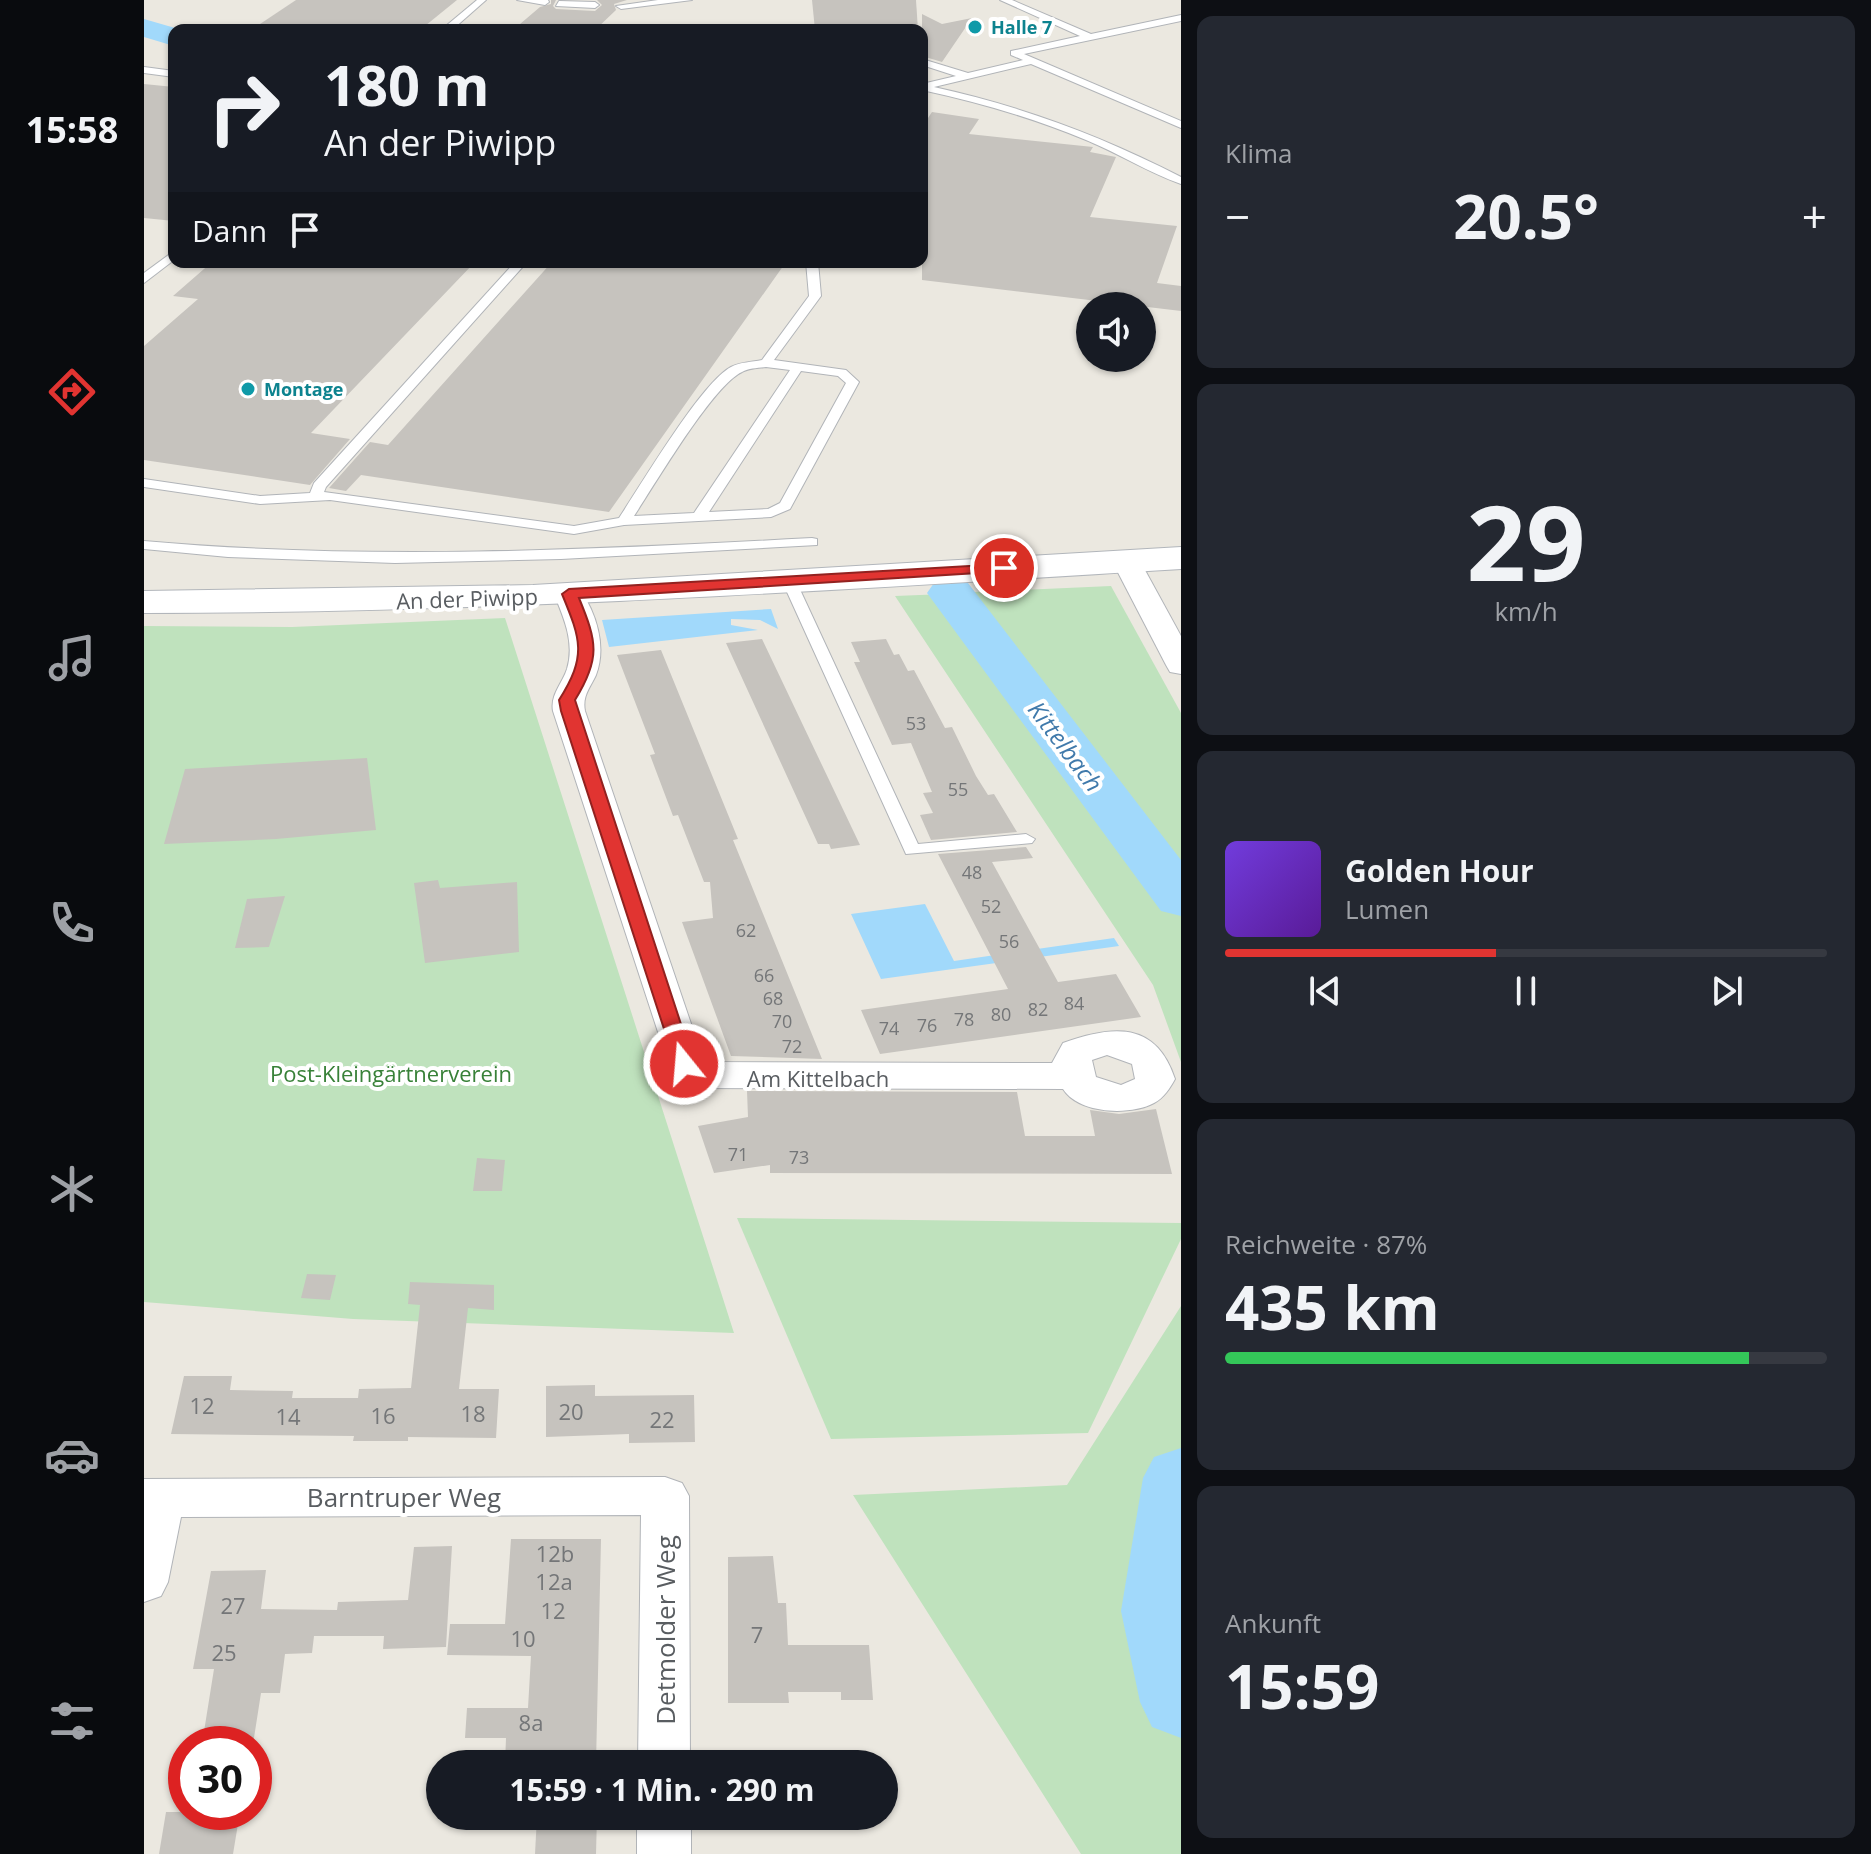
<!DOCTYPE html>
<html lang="de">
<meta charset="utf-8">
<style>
:root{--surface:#171b24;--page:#242831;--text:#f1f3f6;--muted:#9ea1a6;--line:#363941;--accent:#e13431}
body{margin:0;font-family:"Open Sans",sans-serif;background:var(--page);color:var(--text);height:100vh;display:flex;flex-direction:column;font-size:30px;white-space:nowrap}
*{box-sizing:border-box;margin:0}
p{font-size:26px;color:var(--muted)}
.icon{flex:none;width:44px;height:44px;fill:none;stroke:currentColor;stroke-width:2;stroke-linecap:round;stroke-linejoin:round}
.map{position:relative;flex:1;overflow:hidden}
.panel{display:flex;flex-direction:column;gap:16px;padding:16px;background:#0d0f14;width:690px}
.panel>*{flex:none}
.guide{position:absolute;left:24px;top:24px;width:760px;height:244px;border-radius:16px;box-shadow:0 2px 6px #0004;background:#171b24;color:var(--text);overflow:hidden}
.buttons{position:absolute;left:932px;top:292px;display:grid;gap:16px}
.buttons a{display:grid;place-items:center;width:80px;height:80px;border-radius:50%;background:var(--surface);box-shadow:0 2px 6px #0004;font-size:40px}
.speed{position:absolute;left:24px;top:1726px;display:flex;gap:16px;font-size:40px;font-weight:700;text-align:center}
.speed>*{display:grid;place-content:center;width:104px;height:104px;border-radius:50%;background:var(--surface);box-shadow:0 2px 6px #0004;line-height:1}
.speed .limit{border:12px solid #d22;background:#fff;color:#111}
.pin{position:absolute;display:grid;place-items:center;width:68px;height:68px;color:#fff;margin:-34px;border:4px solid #fff;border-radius:50%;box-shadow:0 2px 8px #0007}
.me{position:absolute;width:88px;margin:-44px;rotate:343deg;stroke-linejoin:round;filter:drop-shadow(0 0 6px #0008)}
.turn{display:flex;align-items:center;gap:28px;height:168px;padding:0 24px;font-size:36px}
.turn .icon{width:104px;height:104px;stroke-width:2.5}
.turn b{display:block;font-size:56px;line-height:68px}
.then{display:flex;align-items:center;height:76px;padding:0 24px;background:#0003;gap:16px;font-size:30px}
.big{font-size:60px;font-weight:700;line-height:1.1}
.panel .tile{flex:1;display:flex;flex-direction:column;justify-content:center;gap:12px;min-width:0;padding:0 28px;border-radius:16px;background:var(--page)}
.panel .dial{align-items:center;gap:0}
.dial b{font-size:104px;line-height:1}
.song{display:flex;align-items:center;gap:24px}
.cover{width:96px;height:96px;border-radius:12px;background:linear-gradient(135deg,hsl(260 70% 55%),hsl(270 70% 35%))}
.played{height:8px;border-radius:4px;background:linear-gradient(90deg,var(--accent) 45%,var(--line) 45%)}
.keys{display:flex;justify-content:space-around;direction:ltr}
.heat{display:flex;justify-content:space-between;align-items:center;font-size:44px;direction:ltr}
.charge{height:12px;border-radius:6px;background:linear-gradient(90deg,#34c759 87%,var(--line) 0)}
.trip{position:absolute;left:282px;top:1750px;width:472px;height:80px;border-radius:40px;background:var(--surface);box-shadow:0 2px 6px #0004;font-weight:700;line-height:80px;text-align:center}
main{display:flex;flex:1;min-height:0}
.tab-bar{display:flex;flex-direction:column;width:144px;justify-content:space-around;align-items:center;background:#090b0e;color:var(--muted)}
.tab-bar .icon{width:56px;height:56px}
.tab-bar .active{color:var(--accent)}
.tab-bar b{font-size:36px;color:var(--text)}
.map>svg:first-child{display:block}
.green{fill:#bfe2bd}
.water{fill:#a1d9fb}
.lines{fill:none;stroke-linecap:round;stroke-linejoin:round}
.river{fill:#a1d9fb;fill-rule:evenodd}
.building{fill:#c6c3be}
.lane-casing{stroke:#b1b4b8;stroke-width:2}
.street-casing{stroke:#b1b4b8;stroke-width:2}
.secondary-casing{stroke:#b2b6bb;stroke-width:2}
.lane{fill:#fff;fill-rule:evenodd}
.street{fill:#fff;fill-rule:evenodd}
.secondary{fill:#fff;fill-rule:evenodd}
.route{fill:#e13431;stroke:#922220;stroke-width:2}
.culture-dot{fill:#0f9aa8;stroke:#fff;stroke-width:3}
.labels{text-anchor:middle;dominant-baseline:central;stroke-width:8;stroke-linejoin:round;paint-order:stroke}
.far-culture-label{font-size:18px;font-weight:bold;fill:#0d838f;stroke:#fff;text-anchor:start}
.number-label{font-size:18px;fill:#747678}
.street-label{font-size:22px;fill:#595d61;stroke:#fff}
.park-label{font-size:22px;fill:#388138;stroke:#fff}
.near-number-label{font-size:22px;fill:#747678}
.water-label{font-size:24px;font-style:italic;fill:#407aab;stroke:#fff}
.near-street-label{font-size:26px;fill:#595d61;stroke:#fff}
</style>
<main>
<nav class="tab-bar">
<b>15:58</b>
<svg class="icon active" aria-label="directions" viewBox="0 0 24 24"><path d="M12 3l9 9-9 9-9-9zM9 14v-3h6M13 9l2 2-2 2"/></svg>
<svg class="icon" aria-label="music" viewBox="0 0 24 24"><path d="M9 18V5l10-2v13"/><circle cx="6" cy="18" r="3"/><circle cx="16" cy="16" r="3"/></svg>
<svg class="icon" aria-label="phone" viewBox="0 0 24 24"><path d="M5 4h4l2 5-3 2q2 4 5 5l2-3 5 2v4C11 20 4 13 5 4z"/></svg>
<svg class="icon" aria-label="climate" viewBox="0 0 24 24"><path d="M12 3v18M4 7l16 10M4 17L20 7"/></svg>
<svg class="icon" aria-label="car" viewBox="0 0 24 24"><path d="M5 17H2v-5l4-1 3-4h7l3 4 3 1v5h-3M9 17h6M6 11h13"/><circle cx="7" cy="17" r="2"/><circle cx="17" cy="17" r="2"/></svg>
<svg class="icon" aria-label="filters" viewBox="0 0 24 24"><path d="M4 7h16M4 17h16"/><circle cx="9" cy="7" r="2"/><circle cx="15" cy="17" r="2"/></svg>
</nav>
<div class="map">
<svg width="1037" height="1854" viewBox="0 0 1037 1854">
<rect width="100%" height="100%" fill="#ebe8e0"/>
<g class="green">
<path d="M967 586 1037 713V869L829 592Z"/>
<path d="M826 593 1037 878V1062L1009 985 751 596Z"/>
<path d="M361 618 590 1333 209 1319 0 1302V626L148 627Z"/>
<path d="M593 1218 1037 1223V1239L944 1433 687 1439Z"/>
<path d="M1037 1306V1854H937L709 1495 923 1485Z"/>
</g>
<g class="water">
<path d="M627 609 634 629 616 620 587 619V625L614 630 465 647 458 620Z"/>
<path d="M781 904 810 961 970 938 975 946 737 979 707 914Z"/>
</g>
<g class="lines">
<g class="river">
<path d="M0 19 38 30H30V46L0 37Z"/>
<path d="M807 579 824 583 1037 860V916L1017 911 783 593 790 583Z"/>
<path d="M1037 1448V1738L1008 1727 996 1702 977 1611 999 1478 1010 1457Z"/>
</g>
</g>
<g class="building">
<path d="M152 0H313L276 30H107Z"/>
<path d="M407 0H412L409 6 412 9 451 11 458 5 453 0H483L470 4 472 10 451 30H369L396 7 407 4Z"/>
<path d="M668 0H772L774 30H671Z"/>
<path d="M778 14 798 24 828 18 798 62 778 56Z"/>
<path d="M0 84 30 87V221L0 218Z"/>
<path d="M788 112 835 119 825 134 949 147 946 152 972 157 946 217 1033 226 1013 283 1037 286V311L778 280V127Z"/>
<path d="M68 262H331L167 433 206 439 166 485 0 460V346L54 299 29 296Z"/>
<path d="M408 262H642L465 512 217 475 202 491 185 488 226 442 244 445Z"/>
<path d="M618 639 716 845 687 849 685 844H674L582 643Z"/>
<path d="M742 639 750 655 755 654 764 671 770 670 801 728 808 727 832 776 844 795 850 794 873 832 787 840 776 815 789 813 779 793 788 792 767 743 748 745 710 662H716L707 642Z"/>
<path d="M517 650 594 839 589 840 678 1059 587 1056 538 922 569 918 566 882H560L534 815 529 816 506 755 511 754 473 655Z"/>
<path d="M223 758 232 830 132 839 20 844 41 769Z"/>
<path d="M882 847 889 858 848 862 914 982 972 974 997 1017 736 1054 717 1010 864 989 794 854Z"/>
<path d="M294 880 296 888 373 882 375 952 281 963 270 883Z"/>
<path d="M141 896 125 947 91 948 103 899Z"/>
<path d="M603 1091 873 1092 881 1136H951L946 1110 975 1114 1012 1109 1028 1174 626 1173V1165L570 1173 554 1126 604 1117Z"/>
<path d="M333 1158 361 1160 358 1191H329Z"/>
<path d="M163 1274 192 1275 186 1300 157 1298Z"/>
<path d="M266 1282 350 1285V1310L324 1308 315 1389H355L352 1438 264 1437V1441H209L210 1436 27 1434 40 1376H88L86 1390 149 1391 148 1398H214L215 1389 267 1388 276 1305 264 1304Z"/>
<path d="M451 1385V1396L550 1395 551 1442 485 1443V1434L402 1437V1386Z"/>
<path d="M367 1539H457L452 1764H361L362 1738H321L323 1708H384L387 1656 303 1655 306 1624H361Z"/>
<path d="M308 1546 302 1647 239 1649 240 1636H170L168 1653 141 1654 136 1693H117L109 1744H58L70 1669H49L67 1571 122 1570 117 1609 193 1610 194 1602 264 1600 270 1547Z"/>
<path d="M629 1556 634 1603H642L644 1645H725L729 1700H697V1692H644L645 1703H584V1557Z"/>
<path d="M22 1812H96L89 1854H15Z"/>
<path d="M393 1816H453L452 1854H391Z"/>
</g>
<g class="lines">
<defs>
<g id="lane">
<path d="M333 0H342L308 30H297Z"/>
<path d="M373 0H404L405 2 401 5Z"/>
<path d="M514 0H548L477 9 472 6Z"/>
<path d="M856 0H868L947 34 1037 15V21L880 54 1037 121V128L887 64 790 87C877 106 958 136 1037 177V184C1005 173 974 153 942 140 889 118 834 102 778 90V84L812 76 778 65V59L824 73 879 60 867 55V51L936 36Z"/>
<path d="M415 1 451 2 455 5 451 8 412 6Z"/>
<path d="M0 67 30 71V77L0 73Z"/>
<path d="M30 251V260L0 283V273Z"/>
<path d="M371 262H383L182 487 180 492 430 526 475 518C497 485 557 383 587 367 596 362 608 362 618 360L665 296 662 262H674L677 296 630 360 702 370 715 382 646 509 627 517 480 525 430 534 186 500 116 504 0 487V479L116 496 166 493 170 483ZM622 367 646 370 550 513 490 516C510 486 569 385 598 372 605 368 614 368 622 367ZM657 371 694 376 702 383 636 503 624 509 565 512Z"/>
<path d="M668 538 673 539V545L417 559 251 563 84 557 0 549V541C223 561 445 550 668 538Z"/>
<path d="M645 577 652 581 774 844 882 834 891 839 888 843 762 854 638 581Z"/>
</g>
<g id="street">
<path d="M982 552 992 555 996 561 1037 636V674L1026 672 1022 665 968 561 972 555Z"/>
<path d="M425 585 435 588C452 612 463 646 452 675 446 688 438 696 441 711L560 1062 908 1063 919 1043C969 1025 1012 1021 1031 1079 1026 1088 1020 1098 1010 1103 986 1116 935 1114 919 1089L545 1088 531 1084 409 711C406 695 418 684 423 669 431 643 420 618 410 594L415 588ZM963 1055 988 1064 991 1079 977 1085 952 1077 948 1060Z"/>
<path d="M521 1477 538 1483 545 1496 546 1764H494L497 1515 37 1517 24 1582 17 1596 0 1602V1479Z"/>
<rect x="493" y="1816" width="54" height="38"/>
</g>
<path id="secondary" d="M1037 547V569C691 590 346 613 0 613V591L389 585Z"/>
</defs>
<use href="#lane" class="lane-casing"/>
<use href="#street" class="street-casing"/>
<use href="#secondary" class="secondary-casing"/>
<use href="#lane" class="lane"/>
<use href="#street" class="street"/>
<use href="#secondary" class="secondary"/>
</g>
<path class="route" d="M860 564 865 565V571L435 598C453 642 457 658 431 700L550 1064 540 1071 533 1069 417 711 415 700C443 656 437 640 418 594L425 589Z"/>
<g class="culture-dot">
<circle cx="831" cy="27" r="8"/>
<circle cx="104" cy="389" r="8"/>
</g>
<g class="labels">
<g class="far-culture-label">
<text x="847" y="27">Halle 7</text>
<text x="120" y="389">Montage</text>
</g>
<g class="number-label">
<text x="772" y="723">53</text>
<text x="814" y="789">55</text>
<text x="828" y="872">48</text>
<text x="847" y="906">52</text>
<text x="602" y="930">62</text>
<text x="865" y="941">56</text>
<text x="620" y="975">66</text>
<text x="629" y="998">68</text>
<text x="930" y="1003">84</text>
<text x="894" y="1009">82</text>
<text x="857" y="1014">80</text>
<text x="820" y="1019">78</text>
<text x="638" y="1021">70</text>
<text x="783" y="1025">76</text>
<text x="745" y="1028">74</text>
<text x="648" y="1046">72</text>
<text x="594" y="1154">71</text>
<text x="655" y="1157">73</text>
</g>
<g class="street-label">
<text transform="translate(323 598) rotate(-2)">An der Piwipp</text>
<text x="674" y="1078">Am Kittelbach</text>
</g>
<g class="park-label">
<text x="247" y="1073">Post-Kleingärtnerverein</text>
</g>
<g class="near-number-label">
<text x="58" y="1405">12</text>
<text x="427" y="1411">20</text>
<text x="329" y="1413">18</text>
<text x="239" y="1415">16</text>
<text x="144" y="1416">14</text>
<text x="518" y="1419">22</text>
<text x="411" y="1553">12b</text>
<text x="410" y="1581">12a</text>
<text x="89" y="1605">27</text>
<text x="409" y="1610">12</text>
<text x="613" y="1634">7</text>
<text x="379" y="1638">10</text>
<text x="80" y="1652">25</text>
<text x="387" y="1722">8a</text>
</g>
<g class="water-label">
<text transform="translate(922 746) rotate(53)">Kittelbach</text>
</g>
<g class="near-street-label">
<text x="260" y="1497">Barntruper Weg</text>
<text transform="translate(521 1630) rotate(-90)">Detmolder Weg</text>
</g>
</g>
</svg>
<div class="buttons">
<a><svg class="icon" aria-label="sound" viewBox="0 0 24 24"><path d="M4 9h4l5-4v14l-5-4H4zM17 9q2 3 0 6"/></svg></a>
</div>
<div class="speed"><div class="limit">30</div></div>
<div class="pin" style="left:860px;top:568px;background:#d93025"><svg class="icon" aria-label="arrive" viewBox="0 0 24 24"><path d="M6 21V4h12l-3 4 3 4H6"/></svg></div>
<svg class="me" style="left:540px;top:1064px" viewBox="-20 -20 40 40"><circle r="17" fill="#e13431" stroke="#fff" stroke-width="3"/><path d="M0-11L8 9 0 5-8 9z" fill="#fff"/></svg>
<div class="trip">15:59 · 1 Min. · 290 m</div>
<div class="guide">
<div class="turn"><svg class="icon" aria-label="right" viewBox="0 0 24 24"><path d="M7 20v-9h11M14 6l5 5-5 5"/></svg><div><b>180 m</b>An der Piwipp</div></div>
<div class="then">Dann<svg class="icon" aria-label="arrive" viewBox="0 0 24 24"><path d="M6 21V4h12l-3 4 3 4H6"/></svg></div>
</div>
</div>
<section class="panel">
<div class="tile"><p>Klima</p>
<div class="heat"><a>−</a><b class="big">20.5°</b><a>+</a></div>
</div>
<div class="tile dial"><b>29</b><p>km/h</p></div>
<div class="tile">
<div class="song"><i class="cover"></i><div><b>Golden Hour</b><p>Lumen</p></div></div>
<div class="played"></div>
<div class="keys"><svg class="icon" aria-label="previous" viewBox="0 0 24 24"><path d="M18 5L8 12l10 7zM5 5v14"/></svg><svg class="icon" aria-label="pause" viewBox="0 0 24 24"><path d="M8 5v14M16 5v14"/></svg><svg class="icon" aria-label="next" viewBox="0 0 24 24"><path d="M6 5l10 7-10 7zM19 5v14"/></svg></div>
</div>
<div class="tile"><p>Reichweite · 87%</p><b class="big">435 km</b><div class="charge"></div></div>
<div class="tile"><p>Ankunft</p><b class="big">15:59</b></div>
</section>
</main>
